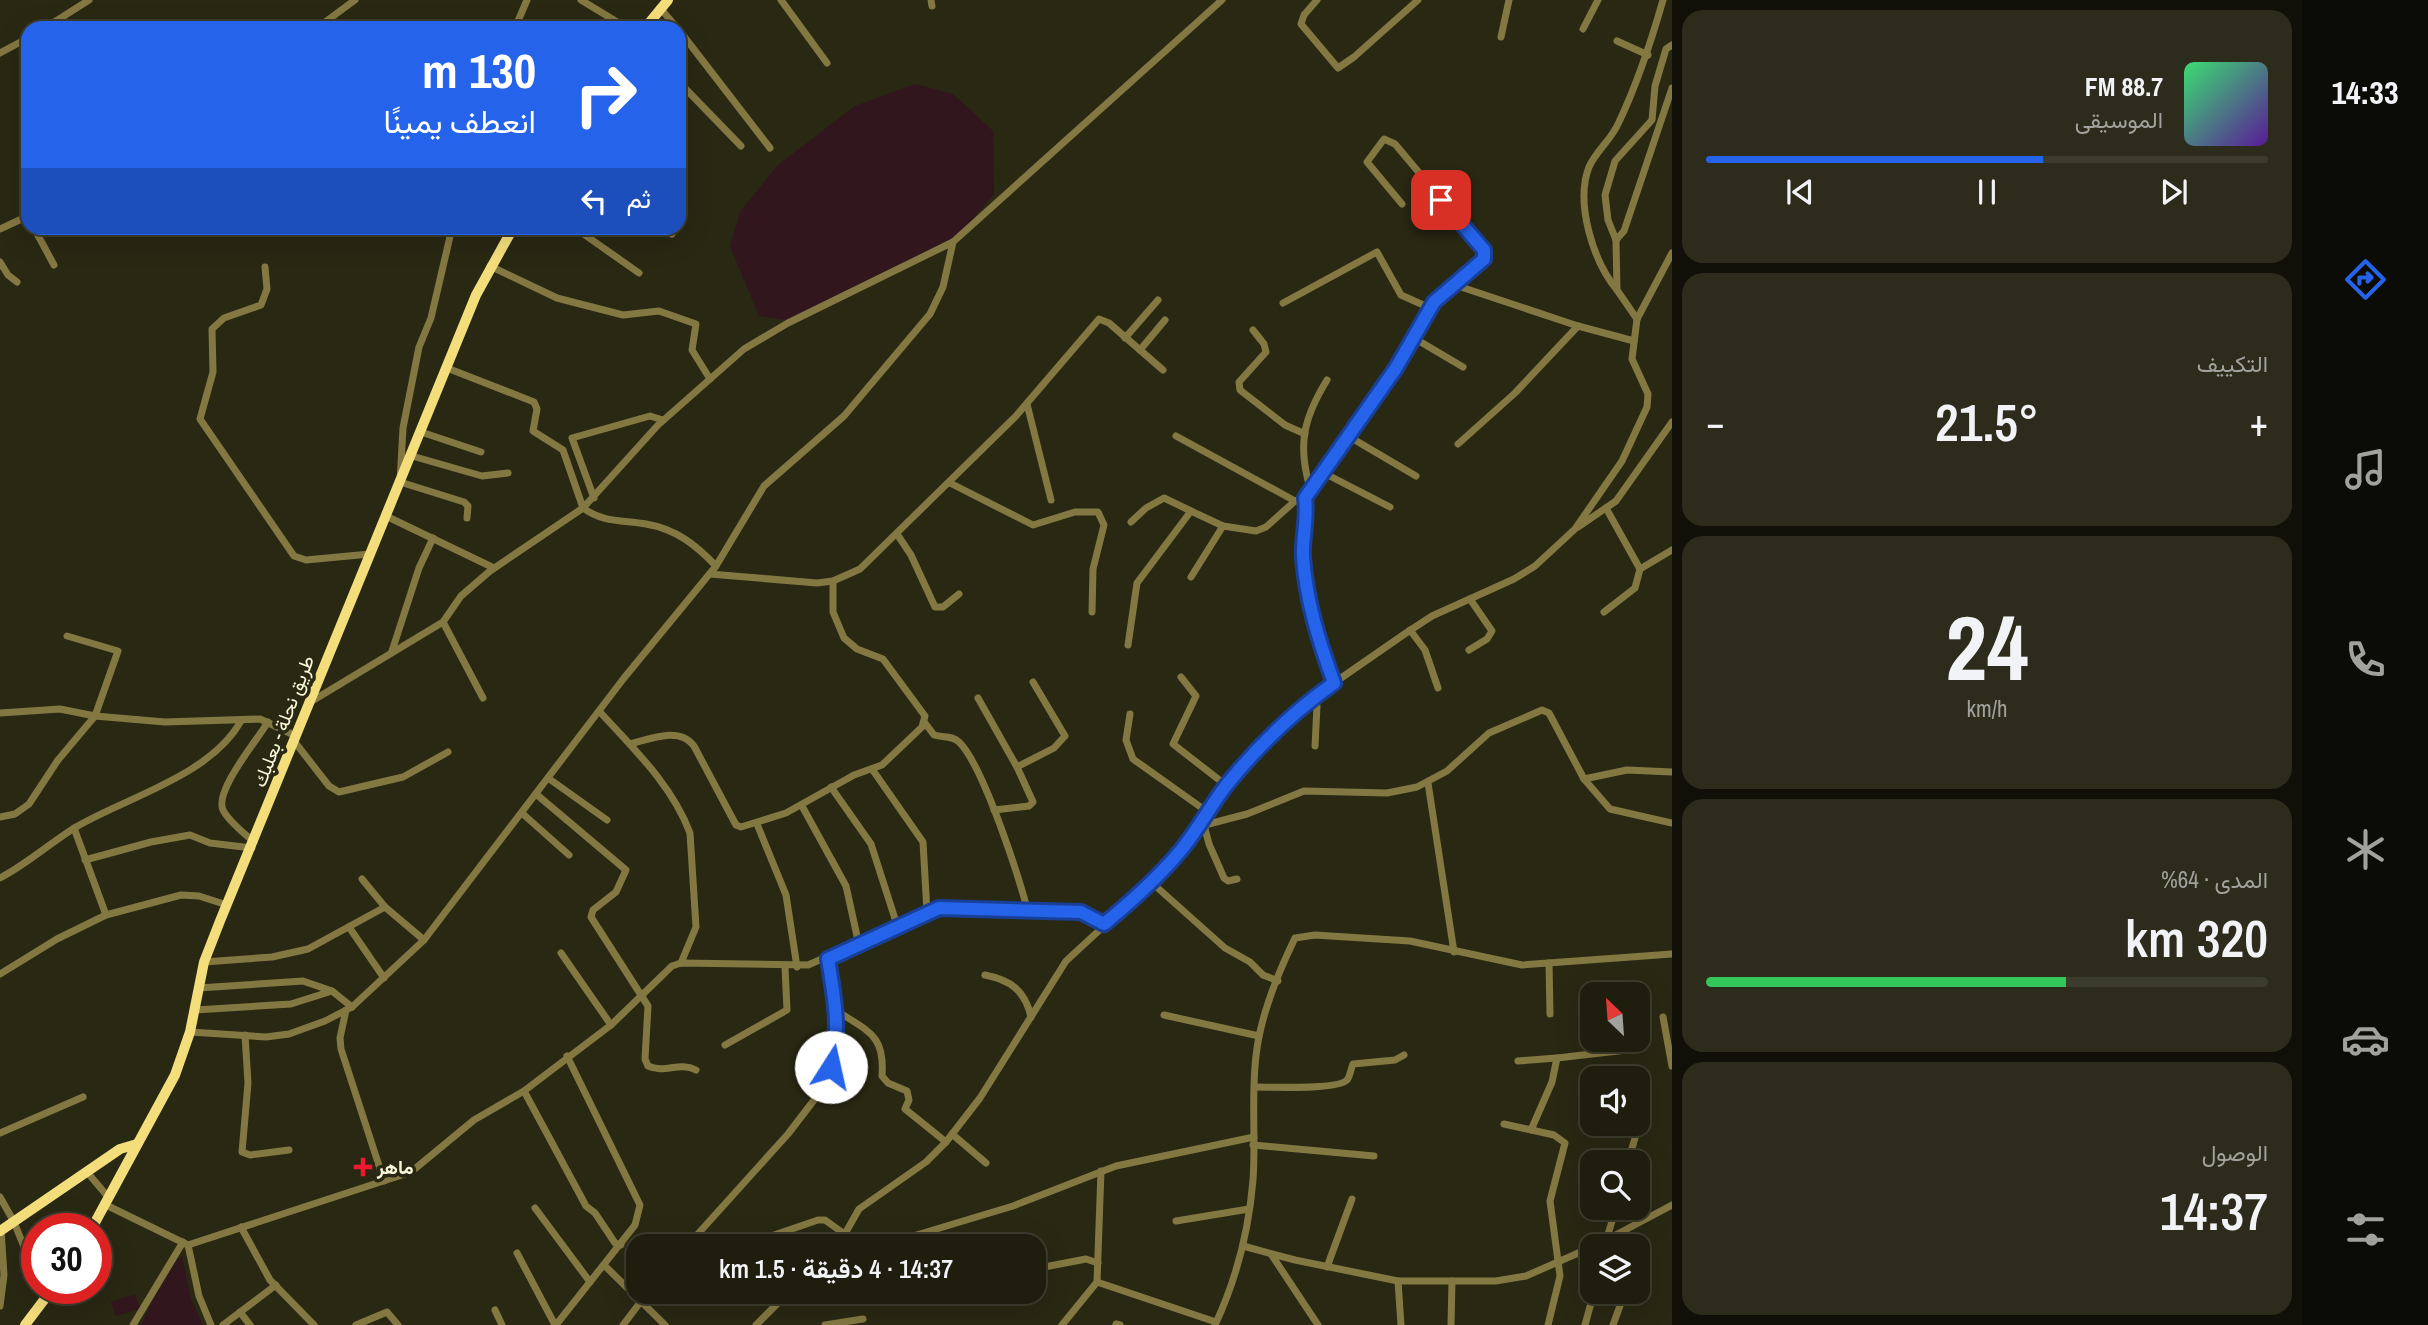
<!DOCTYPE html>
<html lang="ar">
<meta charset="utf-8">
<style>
:root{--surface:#1f1e0e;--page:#2c2b1c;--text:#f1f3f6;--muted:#a1a29e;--line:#3c3c2e;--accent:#2563eb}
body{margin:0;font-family:"Archivo Narrow",Vazirmatn,sans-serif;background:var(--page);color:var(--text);direction:rtl;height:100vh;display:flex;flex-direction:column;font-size:26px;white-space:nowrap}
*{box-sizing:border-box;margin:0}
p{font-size:23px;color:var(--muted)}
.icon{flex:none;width:38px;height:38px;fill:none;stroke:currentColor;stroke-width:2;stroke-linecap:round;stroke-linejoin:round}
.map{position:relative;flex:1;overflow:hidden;direction:ltr}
.side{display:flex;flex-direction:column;gap:10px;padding:10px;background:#111008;width:630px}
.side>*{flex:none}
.top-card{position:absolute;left:21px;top:21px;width:665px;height:214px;border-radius:21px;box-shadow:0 7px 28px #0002,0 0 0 2px var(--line);direction:rtl;background:#2563eb;color:#fff;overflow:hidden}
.needle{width:46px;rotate:335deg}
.tools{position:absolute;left:1580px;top:982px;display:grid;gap:14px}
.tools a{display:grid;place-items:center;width:70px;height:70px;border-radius:14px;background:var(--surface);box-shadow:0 7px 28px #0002,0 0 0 2px var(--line);font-size:35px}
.speed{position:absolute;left:21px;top:1213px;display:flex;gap:14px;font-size:35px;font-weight:700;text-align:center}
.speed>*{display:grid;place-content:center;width:91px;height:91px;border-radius:50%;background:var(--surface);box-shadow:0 7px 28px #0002,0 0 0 2px var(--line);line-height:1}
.speed .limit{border:10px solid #d22;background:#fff;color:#111}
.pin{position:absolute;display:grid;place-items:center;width:60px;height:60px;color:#fff;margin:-30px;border-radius:14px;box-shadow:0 4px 10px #0006}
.me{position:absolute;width:77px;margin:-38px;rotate:10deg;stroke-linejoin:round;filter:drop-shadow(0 0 5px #0008)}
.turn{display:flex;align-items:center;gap:24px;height:147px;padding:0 35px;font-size:32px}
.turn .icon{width:91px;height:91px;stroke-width:2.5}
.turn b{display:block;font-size:49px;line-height:60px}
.then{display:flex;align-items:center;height:66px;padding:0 35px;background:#0003;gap:14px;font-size:26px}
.big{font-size:52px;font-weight:600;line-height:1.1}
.side .card{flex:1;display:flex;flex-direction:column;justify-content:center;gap:10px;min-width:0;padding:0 24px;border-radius:21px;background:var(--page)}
.side .dial{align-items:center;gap:0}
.dial b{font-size:91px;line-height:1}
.song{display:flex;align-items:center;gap:21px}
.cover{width:84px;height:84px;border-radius:10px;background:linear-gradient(135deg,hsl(140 70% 55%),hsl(270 70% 35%))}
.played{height:7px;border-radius:4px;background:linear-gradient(90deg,var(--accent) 60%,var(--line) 60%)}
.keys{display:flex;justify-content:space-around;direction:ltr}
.heat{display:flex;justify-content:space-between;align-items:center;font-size:38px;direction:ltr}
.charge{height:10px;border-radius:5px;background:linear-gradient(90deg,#34c759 64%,var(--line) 0)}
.trip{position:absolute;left:626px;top:1234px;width:420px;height:70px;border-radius:21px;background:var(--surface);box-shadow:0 7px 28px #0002,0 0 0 2px var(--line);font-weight:600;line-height:70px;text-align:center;direction:rtl}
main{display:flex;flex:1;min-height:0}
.dock{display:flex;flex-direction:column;width:126px;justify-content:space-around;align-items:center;background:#0c0c06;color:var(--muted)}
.dock .icon{width:49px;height:49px}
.dock .selected{color:var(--accent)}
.dock b{font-size:32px;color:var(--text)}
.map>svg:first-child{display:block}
.green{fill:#32161d}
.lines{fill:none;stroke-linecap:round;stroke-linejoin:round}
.street{stroke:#847842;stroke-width:7}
.secondary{stroke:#f4de7c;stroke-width:10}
.route-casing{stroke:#184099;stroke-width:18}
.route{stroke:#2563eb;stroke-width:12}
.poi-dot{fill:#ec1930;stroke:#292813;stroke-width:2.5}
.labels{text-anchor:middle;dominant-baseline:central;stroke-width:7;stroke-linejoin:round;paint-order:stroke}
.street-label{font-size:19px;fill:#fcf9dd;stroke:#292813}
.poi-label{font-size:19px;font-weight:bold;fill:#fcf9dd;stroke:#292813;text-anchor:start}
</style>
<main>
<nav class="dock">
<b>14:33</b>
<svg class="icon selected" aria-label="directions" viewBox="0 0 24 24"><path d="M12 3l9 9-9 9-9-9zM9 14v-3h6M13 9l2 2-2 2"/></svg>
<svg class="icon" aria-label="music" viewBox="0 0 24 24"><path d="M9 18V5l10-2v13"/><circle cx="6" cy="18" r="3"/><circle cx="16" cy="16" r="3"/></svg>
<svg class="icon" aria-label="phone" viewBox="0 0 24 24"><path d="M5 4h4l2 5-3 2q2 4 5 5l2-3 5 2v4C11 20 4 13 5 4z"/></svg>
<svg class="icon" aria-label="climate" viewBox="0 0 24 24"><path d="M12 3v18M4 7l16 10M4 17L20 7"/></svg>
<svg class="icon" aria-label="car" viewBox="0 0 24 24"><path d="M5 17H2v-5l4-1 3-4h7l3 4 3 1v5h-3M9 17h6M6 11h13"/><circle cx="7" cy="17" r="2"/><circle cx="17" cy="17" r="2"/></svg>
<svg class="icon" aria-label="filters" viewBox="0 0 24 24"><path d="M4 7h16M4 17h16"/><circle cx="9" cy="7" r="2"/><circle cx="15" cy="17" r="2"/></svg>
</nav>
<section class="side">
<div class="card">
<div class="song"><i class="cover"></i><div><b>88.7 FM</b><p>الموسيقى</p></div></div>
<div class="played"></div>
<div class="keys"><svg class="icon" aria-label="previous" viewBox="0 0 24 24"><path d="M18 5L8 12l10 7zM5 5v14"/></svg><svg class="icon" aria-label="pause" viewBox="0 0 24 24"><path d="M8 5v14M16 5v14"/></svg><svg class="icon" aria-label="next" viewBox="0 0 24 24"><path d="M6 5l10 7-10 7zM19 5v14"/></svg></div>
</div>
<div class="card"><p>التكييف</p>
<div class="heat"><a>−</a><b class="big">21.5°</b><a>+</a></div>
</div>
<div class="card dial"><b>24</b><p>km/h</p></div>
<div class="card"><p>المدى · 64%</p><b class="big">320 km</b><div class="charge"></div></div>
<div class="card"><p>الوصول</p><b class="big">14:37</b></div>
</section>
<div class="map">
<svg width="1672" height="1325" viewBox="0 0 1672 1325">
<rect width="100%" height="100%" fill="#292813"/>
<g class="green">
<path d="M915 84 953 94 993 131 994 194 960 234 795 321 759 316 730 246 740 212 778 165 855 106Z"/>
<path d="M182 1256 191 1299 203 1325H141L171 1264Z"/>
<path d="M135 1294 140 1309 116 1316 111 1302Z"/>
</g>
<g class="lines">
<g class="street">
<path d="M581 0 627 28"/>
<path d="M781 0 827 63"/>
<path d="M931 0 932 6"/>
<path d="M1317 0 1304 15 1301 24 1338 68 1354 57 1418 0"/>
<path d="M661 9 677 28"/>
<path d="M45 28 89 0"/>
<path d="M317 28 355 0"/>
<path d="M515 28 527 0"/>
<path d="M1583 29 1598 0"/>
<path d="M679 30 770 148"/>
<path d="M1501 37 1509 0"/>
<path d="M1617 41 1648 55"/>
<path d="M0 53 28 38"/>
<path d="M679 82 741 146"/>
<path d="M1402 204 1367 162 1384 139 1395 144 1484 250 1482 263 1453 285"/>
<path d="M34 228 54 265"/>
<path d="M452 228 431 318 419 347 403 428 400 482 464 502 468 506 467 518"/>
<path d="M575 228 639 273"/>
<path d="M660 228 672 234"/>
<path d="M0 229 28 216"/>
<path d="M1616 240 1624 231 1672 88"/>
<path d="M0 262 8 275 17 282"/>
<path d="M490 266 557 298 623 315 659 311 696 324 692 350 710 379"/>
<path d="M265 267 267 289 261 305 224 318 212 329 213 372 200 419 294 556 306 560 370 554"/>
<path d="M1617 290C1593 261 1575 203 1589 167 1596 151 1612 139 1619 122 1638 82 1651 42 1663 0"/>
<path d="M1283 303 1377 252 1401 295 1430 308"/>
<path d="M1637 319 1617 290 1616 240 1608 220 1605 195 1615 161 1652 120 1655 86 1666 49 1672 45"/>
<path d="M1253 330 1264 344 1266 352 1239 382 1240 390 1285 425 1305 434"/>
<path d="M1125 338 1158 300"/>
<path d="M1414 338 1463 367"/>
<path d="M1140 350 1165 320"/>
<path d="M447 368 534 402 537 409 533 431 563 450 583 508 658 425 744 349 788 323 953 242"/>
<path d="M1027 404 1051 500"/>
<path d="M421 432 481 452"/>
<path d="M1176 436 1295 501"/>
<path d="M1348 436 1416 476"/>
<path d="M1458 444 1515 393 1578 326"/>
<path d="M412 456 482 476 508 473"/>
<path d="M1322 472 1390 507"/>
<path d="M950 483 1033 525 1075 512H1098L1104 525 1093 569 1092 612"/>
<path d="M1311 491C1297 446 1303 419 1327 380"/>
<path d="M594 498 572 438 650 416 663 420"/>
<path d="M1305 498C1308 518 1302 537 1303 557 1306 600 1319 642 1334 683"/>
<path d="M1606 508 1640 569 1672 550"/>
<path d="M386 516 494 568"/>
<path d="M1131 522 1146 508 1164 498 1191 511"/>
<path d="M1578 527 1616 501 1672 422"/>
<path d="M897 534 911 555 935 607H943L959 594"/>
<path d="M716 566 764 486 844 416 930 314 943 287 953 242 1222 0"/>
<path d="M710 574 817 583 833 581 860 569 1016 416 1099 319 1109 323 1163 370"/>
<path d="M1191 577 1223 526"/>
<path d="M1604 612 1635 588 1640 569"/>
<path d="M443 622 483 698"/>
<path d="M1410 630 1425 650 1438 688"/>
<path d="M1128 645 1137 583 1191 511 1223 526 1256 531 1266 527 1295 501 1307 496 1326 465 1396 368 1435 302 1448 288 1458 286 1578 326 1634 341"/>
<path d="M1469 650 1487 639 1492 631 1470 599"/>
<path d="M392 651 419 568 433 538"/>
<path d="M1181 677 1196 696 1173 744 1227 786"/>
<path d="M978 698 1017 767 1033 802 1029 806 994 810"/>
<path d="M1314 698 1317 706 1315 746"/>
<path d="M599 711C634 749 672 785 690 833L696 927 681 963"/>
<path d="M0 713 60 709 95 716 165 722 260 719 296 736"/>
<path d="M1130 714 1126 740 1133 759 1209 813"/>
<path d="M925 723 934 735C943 738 952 735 959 742 983 765 1019 877 1028 912"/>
<path d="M294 741 329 786 339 792 403 777 448 752"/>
<path d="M630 744C651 739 679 726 694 746L736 825 741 827 786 813 854 775 882 765 922 727 925 716 883 659 857 649 844 638 833 612V581"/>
<path d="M1017 767 1054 748 1065 736 1033 682"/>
<path d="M872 769 923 842 927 912"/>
<path d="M548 778 607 820"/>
<path d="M1584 779 1610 809 1672 823"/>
<path d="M1428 783 1454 952"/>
<path d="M831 787 871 844 897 925"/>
<path d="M536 794 626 870 616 892 593 910 591 917 648 1006 645 1059 648 1066C665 1074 679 1061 696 1070"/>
<path d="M802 806 846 886 859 945"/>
<path d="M523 814 569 855"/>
<path d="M0 817 15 814 29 804 58 760 95 716 118 651 67 636"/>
<path d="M757 824 786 895 797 967"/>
<path d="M1204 825 1209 844 1224 878 1228 881 1237 879"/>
<path d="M1201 826 1247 814 1304 791 1387 793 1417 787 1447 771 1489 733 1542 710 1549 713 1584 779 1627 770 1672 772"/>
<path d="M74 828 106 915"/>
<path d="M254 842C244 833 229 822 223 810 214 791 258 739 268 722"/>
<path d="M85 860 151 842 190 835 210 843 252 848"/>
<path d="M0 878C27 864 50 843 76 827 127 797 210 776 241 721"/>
<path d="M362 879 385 907 424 940"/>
<path d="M1151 882 1225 948 1250 962 1263 975 1278 981"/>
<path d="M349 927 384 978"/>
<path d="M561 953 611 1025"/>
<path d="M204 962 272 957 308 949 385 907"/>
<path d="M1549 963 1550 1014"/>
<path d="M0 974 57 939 106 915 181 895 199 896 227 905"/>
<path d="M985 975C1010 980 1025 990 1031 1017"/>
<path d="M198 988 303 981 332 991 352 1007"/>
<path d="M195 1010 291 1004 332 991"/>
<path d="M346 1010 340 1038 341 1049 384 1181"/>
<path d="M837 1011C869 1032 885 1035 882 1076L888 1083 907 1091 909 1100 905 1109 946 1142"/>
<path d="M1164 1015 1259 1036"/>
<path d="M1663 1017 1672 1066"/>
<path d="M190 1032 266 1037 289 1034 325 1021 352 1007 424 940 624 678 716 566C696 545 676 529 646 524 623 520 603 523 583 508L490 571 461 596 443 622 312 701"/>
<path d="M245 1035 248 1083 242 1152 250 1155 289 1150"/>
<path d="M725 1045 787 1010 785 967"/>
<path d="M1518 1061 1557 1058"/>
<path d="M1255 1087C1271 1087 1338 1090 1347 1080 1350 1077 1351 1068 1353 1064L1395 1060 1404 1055"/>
<path d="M524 1091 586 1206 595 1213 615 1243 621 1245"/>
<path d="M1504 1124 1554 1135 1565 1143 1550 1201 1560 1276 1548 1325"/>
<path d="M1531 1130 1552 1082 1557 1058 1627 1050"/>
<path d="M0 1133 83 1097"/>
<path d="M952 1134 986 1163"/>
<path d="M1253 1145 1374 1156"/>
<path d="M1628 1162 1645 1104"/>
<path d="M87 1172 109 1198"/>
<path d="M0 1197 14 1222 37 1279"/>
<path d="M106 1205 188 1245 199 1296 211 1325"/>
<path d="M535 1208 590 1282"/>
<path d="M1176 1221 1249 1209"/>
<path d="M241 1227 270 1280 314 1325"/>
<path d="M1617 1235 1627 1246"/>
<path d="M1606 1241 1616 1208"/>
<path d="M754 1242 818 1220H825L843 1233"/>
<path d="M188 1245 411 1172 474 1120 524 1091 611 1025 672 966 681 963 808 965 939 908 1081 912 1104 924"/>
<path d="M687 1246 788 1134 824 1087 837 1036V1015L828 959"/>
<path d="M838 1246 859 1209 926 1162 946 1142 980 1098 1066 961 1156 878 1201 826 1224 789 1270 738 1318 694 1406 633 1432 616 1514 579 1535 566 1575 529 1622 461 1647 407 1648 394 1632 359 1637 319 1672 253"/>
<path d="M880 1246 1013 1206 1116 1166 1254 1137"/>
<path d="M1243 1246 1295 1260 1398 1281H1496L1526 1276 1592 1247"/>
<path d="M1595 1246 1672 1205"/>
<path d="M517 1253 555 1325"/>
<path d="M1271 1254 1318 1325"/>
<path d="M604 1265 665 1325"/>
<path d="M1327 1267 1352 1199"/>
<path d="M1034 1269 1086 1259 1098 1263"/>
<path d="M1398 1281 1401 1325"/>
<path d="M1097 1282 1216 1322"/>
<path d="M40 1288 45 1300"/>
<path d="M0 1306 4 1275 1 1230"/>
<path d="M495 1310 502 1325"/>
<path d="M240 1312 250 1325"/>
<path d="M1116 1324 1120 1325"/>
<path d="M133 1325 183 1242"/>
<path d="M223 1325 276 1285"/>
<path d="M356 1325 387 1312 398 1325"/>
<path d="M556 1325 635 1225 640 1205 567 1056"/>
<path d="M623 1325 648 1292"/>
<path d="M756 1325 789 1292"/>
<path d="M825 1325 863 1319"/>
<path d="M1062 1325 1097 1282 1101 1171"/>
<path d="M1215 1325C1236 1280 1249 1229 1253 1180 1256 1139 1251 1097 1256 1056 1260 1017 1278 973 1295 938L1315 935 1410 941 1522 965 1672 954"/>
<path d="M1451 1325 1452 1281"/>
<path d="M1585 1325 1594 1292"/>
<path d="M1613 1325 1625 1292"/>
</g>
<g class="secondary">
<path d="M645 28 668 0"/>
<path d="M92 1228 175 1075 190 1032 204 962 220 921 476 295 513 228"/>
<path d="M0 1231 120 1149 137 1144"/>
<path d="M25 1325 53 1288"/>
</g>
</g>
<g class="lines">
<defs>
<path id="route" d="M831 1067C841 1029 834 997 828 959L939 908 1081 912 1104 924C1132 901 1159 877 1182 849 1198 829 1210 807 1225 787 1256 748 1293 712 1334 683 1319 642 1306 600 1303 557 1302 537 1308 518 1305 498L1396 368 1434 302 1484 259V250L1441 200"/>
</defs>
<use href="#route" class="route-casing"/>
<use href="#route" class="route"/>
</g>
<path class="poi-dot" d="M359.5 1156.5h7v7h7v7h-7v7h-7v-7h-7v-7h7z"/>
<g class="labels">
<g class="street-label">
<text transform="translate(283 721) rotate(-69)">طريق نحلة - بعلبك</text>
</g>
<g class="poi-label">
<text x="377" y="1167">ماهر</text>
</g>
</g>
</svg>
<div class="tools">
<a><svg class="needle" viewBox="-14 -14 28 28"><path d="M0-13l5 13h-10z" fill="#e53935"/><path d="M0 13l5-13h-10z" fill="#a1a29e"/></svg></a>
<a><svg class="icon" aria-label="sound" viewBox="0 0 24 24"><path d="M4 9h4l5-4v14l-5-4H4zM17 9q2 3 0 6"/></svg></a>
<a><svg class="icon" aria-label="search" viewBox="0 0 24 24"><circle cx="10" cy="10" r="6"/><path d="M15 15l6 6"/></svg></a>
<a><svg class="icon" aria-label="layers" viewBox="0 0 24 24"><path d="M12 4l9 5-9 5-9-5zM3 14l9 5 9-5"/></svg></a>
</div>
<div class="speed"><div class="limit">30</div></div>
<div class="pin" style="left:1441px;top:200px;background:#d93025"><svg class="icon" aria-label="arrive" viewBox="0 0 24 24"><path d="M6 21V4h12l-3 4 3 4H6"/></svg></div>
<svg class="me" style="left:831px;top:1067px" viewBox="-20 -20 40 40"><circle r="19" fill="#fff"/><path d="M0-13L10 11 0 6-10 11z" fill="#2563eb"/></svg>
<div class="trip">14:37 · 4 دقيقة · 1.5 km</div>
<div class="top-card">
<div class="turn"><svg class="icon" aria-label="right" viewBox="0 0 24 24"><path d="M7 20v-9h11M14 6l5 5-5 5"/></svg><div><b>130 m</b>انعطف يمينًا</div></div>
<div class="then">ثم<svg class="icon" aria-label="left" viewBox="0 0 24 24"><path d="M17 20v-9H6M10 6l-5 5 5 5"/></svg></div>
</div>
</div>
</main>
